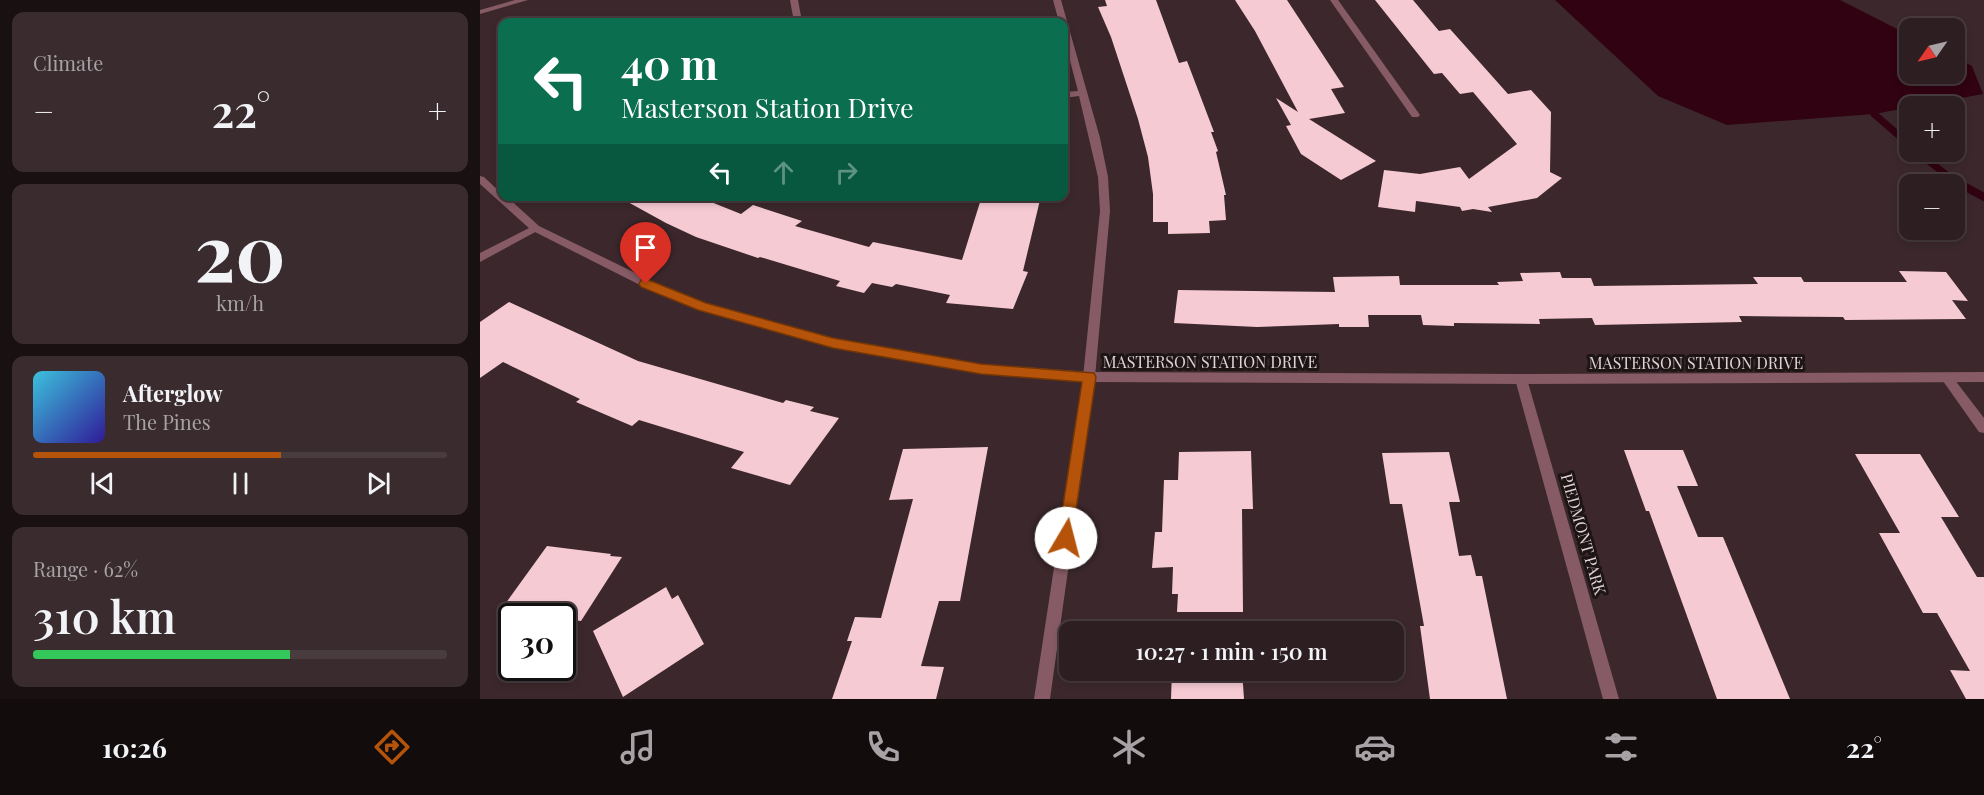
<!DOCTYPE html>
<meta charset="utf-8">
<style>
:root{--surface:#2d1e21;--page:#392b2e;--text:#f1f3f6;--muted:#a7a2a5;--line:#483c3f;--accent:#b45309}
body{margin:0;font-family:"Playfair Display",serif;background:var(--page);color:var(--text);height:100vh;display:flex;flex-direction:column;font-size:22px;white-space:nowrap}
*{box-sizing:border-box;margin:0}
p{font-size:20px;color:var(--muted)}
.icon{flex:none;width:33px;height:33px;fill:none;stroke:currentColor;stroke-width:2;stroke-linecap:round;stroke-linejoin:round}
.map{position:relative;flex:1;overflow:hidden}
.drawer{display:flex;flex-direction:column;gap:12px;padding:12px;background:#191012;width:480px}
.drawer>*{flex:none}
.banner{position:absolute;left:18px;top:18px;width:570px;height:183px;border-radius:12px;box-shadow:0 3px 9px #0003,0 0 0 2px var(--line);background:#0b6e4f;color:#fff;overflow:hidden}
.needle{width:39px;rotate:236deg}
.fabs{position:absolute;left:1419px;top:18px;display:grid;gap:12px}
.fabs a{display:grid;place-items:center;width:66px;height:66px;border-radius:12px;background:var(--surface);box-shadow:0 3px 9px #0003,0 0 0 2px var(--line);font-size:30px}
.speed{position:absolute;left:18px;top:603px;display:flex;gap:12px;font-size:30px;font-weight:700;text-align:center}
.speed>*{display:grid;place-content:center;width:78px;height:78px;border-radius:50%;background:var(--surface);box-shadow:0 3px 9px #0003,0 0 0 2px var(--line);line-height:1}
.speed .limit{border:3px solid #111;border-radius:9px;background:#fff;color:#111}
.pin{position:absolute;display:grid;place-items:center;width:51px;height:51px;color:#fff;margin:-62px -26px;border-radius:50% 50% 50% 0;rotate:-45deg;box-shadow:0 0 6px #0007}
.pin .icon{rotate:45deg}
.me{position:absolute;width:66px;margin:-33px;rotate:8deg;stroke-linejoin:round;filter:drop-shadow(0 0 4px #0008)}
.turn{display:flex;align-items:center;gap:21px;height:126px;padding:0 24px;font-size:27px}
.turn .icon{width:78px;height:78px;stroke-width:2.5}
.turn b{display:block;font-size:42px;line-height:51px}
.lanes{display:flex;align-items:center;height:57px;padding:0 24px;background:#0003;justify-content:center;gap:30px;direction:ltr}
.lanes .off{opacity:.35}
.big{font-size:45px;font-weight:600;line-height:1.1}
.drawer .card{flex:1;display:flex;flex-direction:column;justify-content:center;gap:9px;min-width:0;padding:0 21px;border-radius:12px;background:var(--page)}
.drawer .dial{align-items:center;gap:0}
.dial b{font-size:78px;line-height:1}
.song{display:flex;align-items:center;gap:18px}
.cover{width:72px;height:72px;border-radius:9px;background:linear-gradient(135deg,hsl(190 70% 55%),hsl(250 70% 35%))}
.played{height:6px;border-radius:3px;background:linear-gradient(90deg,var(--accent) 60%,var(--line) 60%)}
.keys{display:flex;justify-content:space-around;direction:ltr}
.heat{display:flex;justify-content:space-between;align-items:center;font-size:33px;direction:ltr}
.charge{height:9px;border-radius:4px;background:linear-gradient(90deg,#34c759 62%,var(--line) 0)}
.trip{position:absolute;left:579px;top:621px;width:345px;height:60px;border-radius:12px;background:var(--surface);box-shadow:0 3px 9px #0003,0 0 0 2px var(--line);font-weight:600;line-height:60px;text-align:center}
.tabs{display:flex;height:96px;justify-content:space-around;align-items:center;background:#120c0d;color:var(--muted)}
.tabs .icon{width:42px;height:42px}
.tabs .active{color:var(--accent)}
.tabs b{font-size:27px;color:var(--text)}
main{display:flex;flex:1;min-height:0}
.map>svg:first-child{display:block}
.water{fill:#300212}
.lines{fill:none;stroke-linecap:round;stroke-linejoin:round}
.stream-far1{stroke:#300212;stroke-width:7}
.stream{stroke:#300212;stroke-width:8}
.building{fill:#f6cad3}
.minor{fill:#865b65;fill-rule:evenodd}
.tertiary{fill:#865b65;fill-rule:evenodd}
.route{fill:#b45309;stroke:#753606;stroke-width:1.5}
.labels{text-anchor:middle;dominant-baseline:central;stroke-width:6;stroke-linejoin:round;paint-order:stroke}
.street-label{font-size:16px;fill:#e1d3d5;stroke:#1d1416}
</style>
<main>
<section class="drawer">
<div class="card"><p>Climate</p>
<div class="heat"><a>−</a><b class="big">22°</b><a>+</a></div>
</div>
<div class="card dial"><b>20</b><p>km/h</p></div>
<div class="card">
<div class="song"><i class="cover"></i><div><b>Afterglow</b><p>The Pines</p></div></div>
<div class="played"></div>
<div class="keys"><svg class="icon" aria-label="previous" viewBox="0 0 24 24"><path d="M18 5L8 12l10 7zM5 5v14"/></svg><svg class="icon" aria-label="pause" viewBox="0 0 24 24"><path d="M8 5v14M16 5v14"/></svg><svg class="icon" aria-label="next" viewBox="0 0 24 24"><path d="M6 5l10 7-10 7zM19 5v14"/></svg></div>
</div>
<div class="card"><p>Range · 62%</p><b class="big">310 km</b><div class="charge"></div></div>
</section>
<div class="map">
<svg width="1504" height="699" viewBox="0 0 1504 699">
<rect width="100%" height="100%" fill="#3c282c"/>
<path class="water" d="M1075 0H1360L1429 35 1430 74H1474L1475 57 1492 66 1503 94 1394 114 1247 125 1178 96Z"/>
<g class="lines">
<g class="stream-far1">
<path d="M1394 114 1430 145"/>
<path d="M1437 152 1472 179"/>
</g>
<path class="stream" d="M1469 178 1504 197"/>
</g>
<g class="building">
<path d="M625 0H676L699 63 707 61 734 132H731L738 151 736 152 746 195H744L746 220 729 221 730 233 688 234V222H673V194L668 157 658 119 631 37 618 7 627 6Z"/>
<path d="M755 0H807L864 87 851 89 865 113 829 119 896 161 861 180 821 154 806 126 811 125 796 98 818 112 775 31Z"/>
<path d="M895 0H933L959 31 970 29 1028 94 1051 90 1071 112 1070 172 1082 178 1057 198 1008 207 1012 212 993 209 982 211 980 207 936 201 935 212 898 207 904 170 940 174 980 167 989 179 1037 144 993 92 980 94 962 73 954 74Z"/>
<path d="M137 196H216L261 214 273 205 322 221 315 226 389 247 393 242 482 260 501 199 560 200 543 271 548 272 533 309 466 303 470 295 416 284 412 287 392 283 384 293 356 286 360 281 280 257 278 258 216 237 186 223Z"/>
<path d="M1419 271 1466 272 1488 301 1472 300 1486 319 1365 320 1363 317 1259 316 1262 322 1115 325 1112 318 1059 319 1060 324 974 323V326L943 325 941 315H888L889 327H859V324L777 327 694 323 698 290 855 292 853 277 919 276 920 285H1019L1017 282 1043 281 1040 273 1080 272 1082 278H1111L1114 286 1278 284 1273 277H1321L1324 282H1427Z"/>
<path d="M29 302 158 361 303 403 306 400 334 407 330 411 359 418 310 485 251 468 264 452 159 420 152 426 96 402 100 399 23 362 0 378V322Z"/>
<path d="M508 447 480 601H459L441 666 464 667 456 699H352L372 641H367L375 617 401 618 433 499 409 500 423 449Z"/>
<path d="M1144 450H1203L1218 486H1197L1218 537H1243L1310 699H1237L1169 511H1166Z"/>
<path d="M771 451 773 509H762L763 612H697L698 594H692L693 567 672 568 675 532H682L684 480H698L699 452Z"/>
<path d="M969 452 980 502H969L979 556 991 555 996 576H1002L1027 699H950L940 626H944L922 504H910L902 453Z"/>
<path d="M1375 454H1440L1479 517H1461L1497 577H1504V699H1486L1470 670 1490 671 1457 613H1443L1399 533H1420Z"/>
<path d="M67 546 131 554 130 556 142 557 101 621 82 619V616L20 611Z"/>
<path d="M186 587 192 599 198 595 224 644 143 697 113 631Z"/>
<path d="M692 670H762L764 699H691Z"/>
</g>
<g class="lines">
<g class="minor">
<path d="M35 0H48L0 14V10Z"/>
<path d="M310 0H318L322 22H314Z"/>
<path d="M573 0H581L620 138 628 177 630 211 615 377 570 699H554L603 377 620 211 618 177 599 96 584 98V92L598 91 584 38V22H579Z"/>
<path d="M850 0H858L940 115 938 117H932Z"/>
<path d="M55 225 60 228 59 230 0 262V253Z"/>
<path d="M1467 373 1471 375 1504 418V433L1499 432 1463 381 1461 378 1463 375Z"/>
<path d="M1041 374 1045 376 1047 379 1139 699H1123L1035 379 1037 376Z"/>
</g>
<path class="tertiary" d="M0 176 4 177 22 194V196H26L59 226 170 280 225 304 353 339 501 364 609 372 1041 374 1504 372V382L1041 384 609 382 501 374 353 347 218 310 162 286 51 230 0 184Z"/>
</g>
<path class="route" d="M166 279 226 303 353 338 501 364 614 373 616 377 591 543 586 545 580 543 578 538 602 382 501 374 353 348 218 310 161 287 159 284 161 280Z"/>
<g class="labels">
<g class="street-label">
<text x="730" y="361">MASTERSON STATION DRIVE</text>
<text x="1216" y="362">MASTERSON STATION DRIVE</text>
<text transform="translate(1104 534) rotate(74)">PIEDMONT PARK</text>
</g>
</g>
</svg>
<div class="fabs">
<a><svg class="needle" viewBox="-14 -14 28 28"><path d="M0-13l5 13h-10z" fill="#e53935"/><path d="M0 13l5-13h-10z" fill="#a7a2a5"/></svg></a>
<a>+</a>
<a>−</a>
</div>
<div class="speed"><div class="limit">30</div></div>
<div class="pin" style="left:166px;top:284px;background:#d93025"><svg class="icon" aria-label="arrive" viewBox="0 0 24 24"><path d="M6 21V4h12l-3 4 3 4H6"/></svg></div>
<svg class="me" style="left:586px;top:538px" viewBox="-20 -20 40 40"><circle r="19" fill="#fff"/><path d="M0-13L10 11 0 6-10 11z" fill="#b45309"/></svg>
<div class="trip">10:27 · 1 min · 150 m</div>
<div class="banner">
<div class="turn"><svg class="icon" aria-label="left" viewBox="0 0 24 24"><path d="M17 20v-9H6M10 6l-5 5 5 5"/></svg><div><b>40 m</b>Masterson Station Drive</div></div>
<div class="lanes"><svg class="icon" aria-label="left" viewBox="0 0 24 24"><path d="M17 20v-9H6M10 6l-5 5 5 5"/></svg><svg class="icon off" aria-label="ahead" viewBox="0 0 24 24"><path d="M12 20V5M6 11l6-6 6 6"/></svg><svg class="icon off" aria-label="right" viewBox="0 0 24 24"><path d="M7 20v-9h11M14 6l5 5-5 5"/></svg></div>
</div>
</div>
</main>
<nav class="tabs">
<b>10:26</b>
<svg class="icon active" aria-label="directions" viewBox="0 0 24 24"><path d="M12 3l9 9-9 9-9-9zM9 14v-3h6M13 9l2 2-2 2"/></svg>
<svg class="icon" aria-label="music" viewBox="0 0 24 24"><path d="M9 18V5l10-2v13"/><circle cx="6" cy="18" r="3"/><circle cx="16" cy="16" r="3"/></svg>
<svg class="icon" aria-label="phone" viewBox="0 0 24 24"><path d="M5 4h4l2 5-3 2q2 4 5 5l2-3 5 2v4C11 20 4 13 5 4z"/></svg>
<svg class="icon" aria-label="climate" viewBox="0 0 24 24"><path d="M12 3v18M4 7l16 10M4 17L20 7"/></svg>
<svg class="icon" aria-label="car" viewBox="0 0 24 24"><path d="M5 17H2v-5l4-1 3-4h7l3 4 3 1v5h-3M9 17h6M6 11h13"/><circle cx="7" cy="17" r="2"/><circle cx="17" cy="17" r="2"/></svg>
<svg class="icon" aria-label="filters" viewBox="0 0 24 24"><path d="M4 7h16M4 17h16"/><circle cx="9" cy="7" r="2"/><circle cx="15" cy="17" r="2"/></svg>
<b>22°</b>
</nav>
